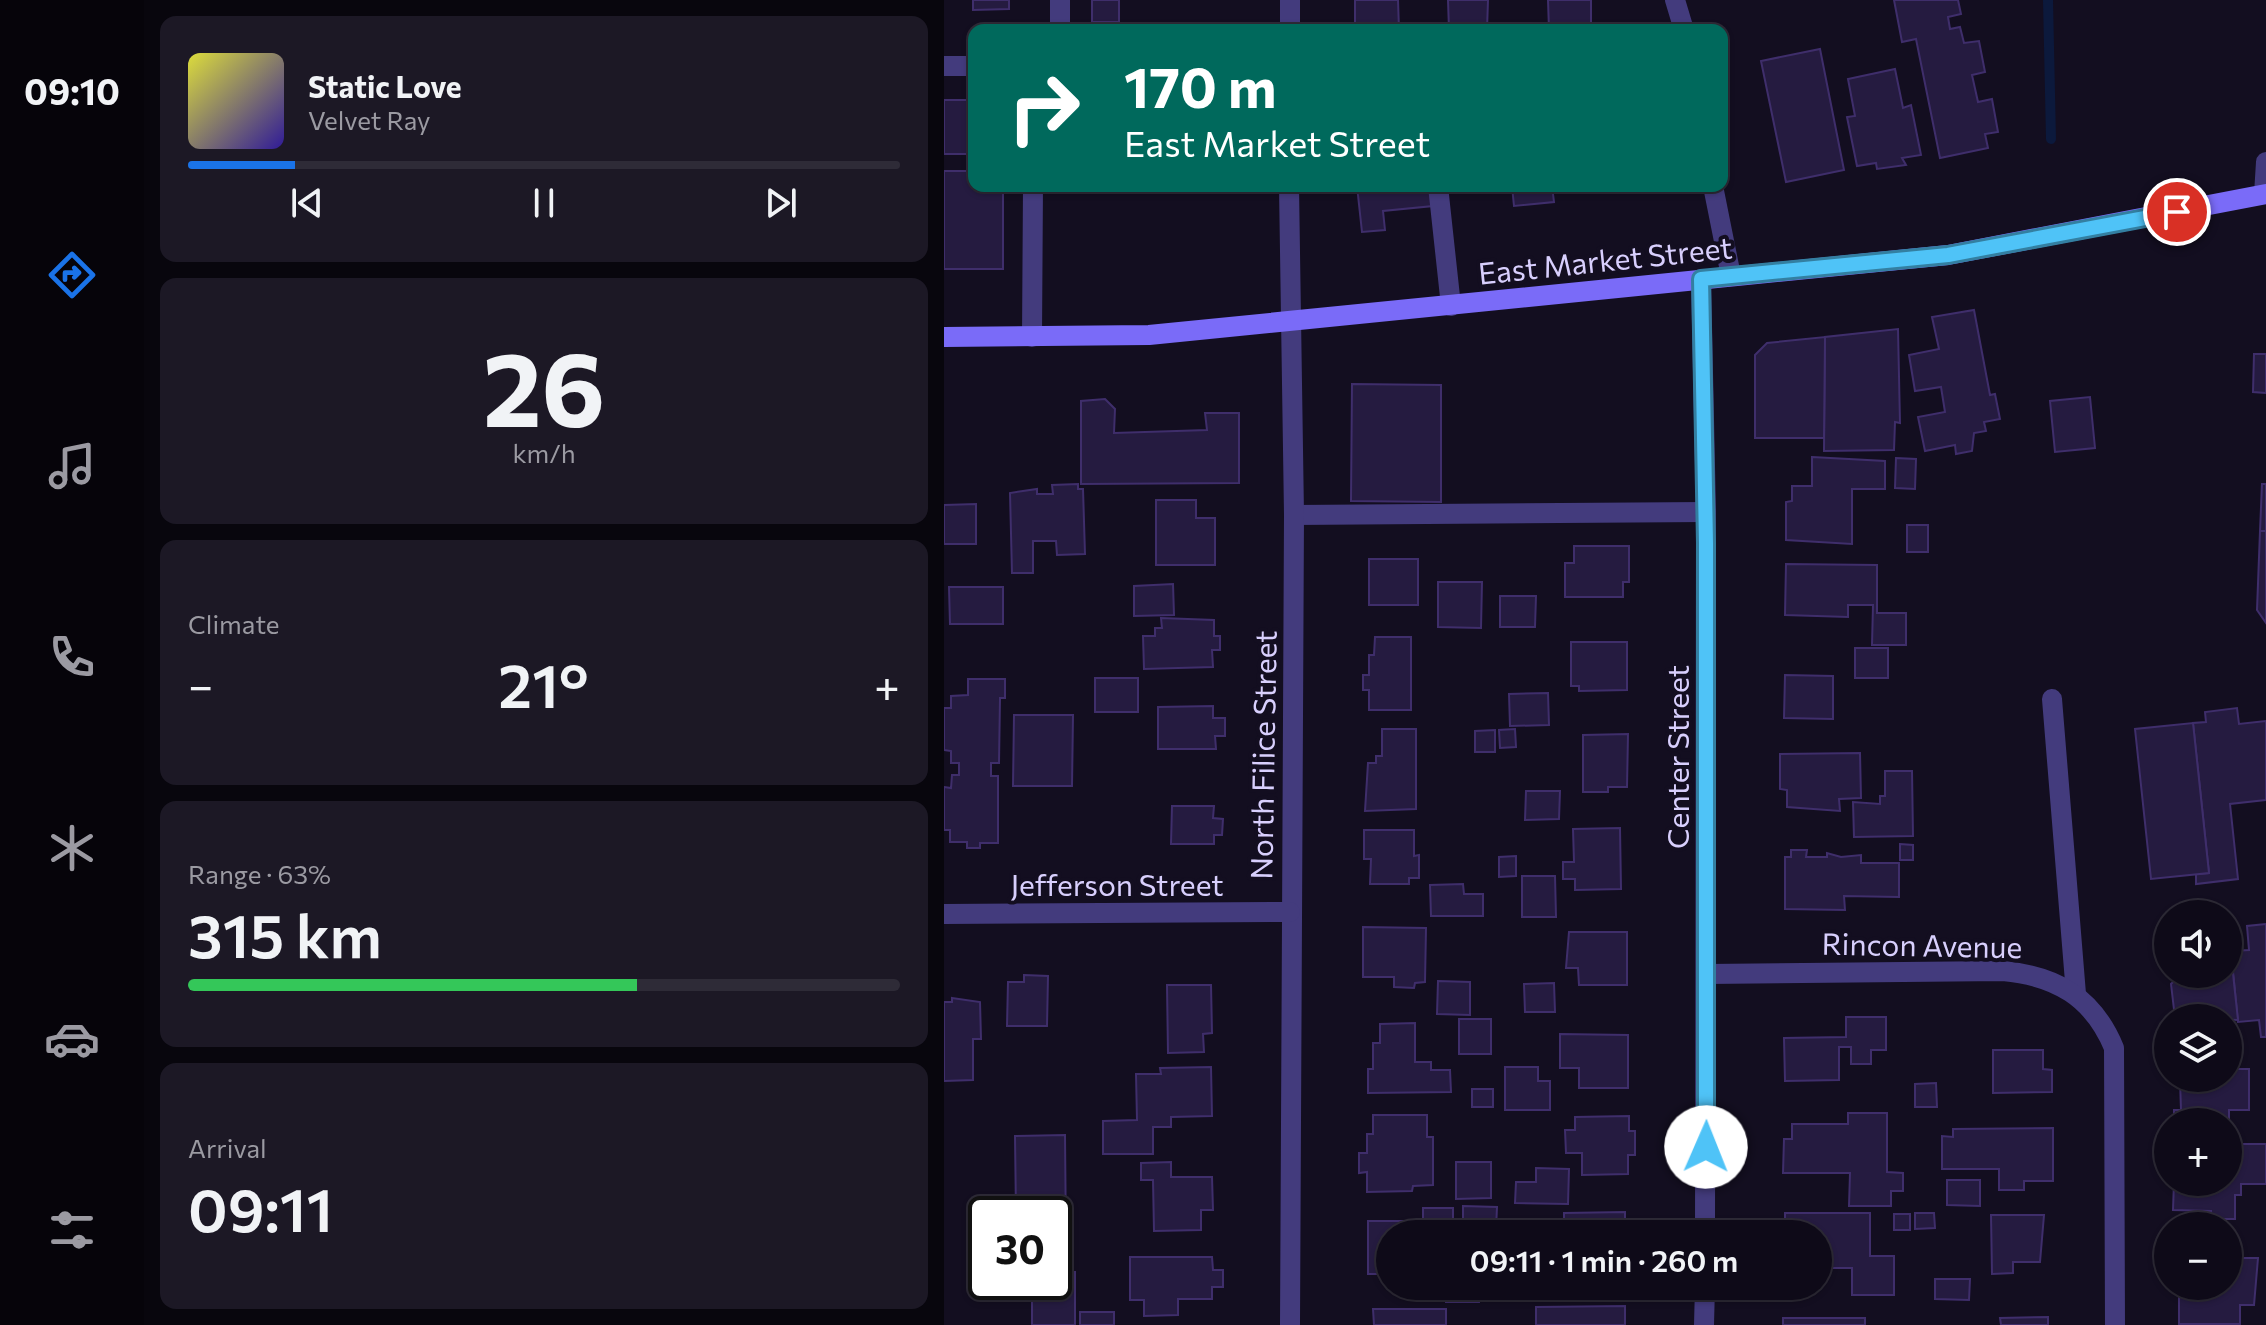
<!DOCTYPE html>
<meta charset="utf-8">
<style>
:root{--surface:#0e0a18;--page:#1c1825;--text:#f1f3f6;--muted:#9b9aa2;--line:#2e2b37;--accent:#1a73e8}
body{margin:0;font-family:Commissioner,sans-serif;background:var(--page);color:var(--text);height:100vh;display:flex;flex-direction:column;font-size:30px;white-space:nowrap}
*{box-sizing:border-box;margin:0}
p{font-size:26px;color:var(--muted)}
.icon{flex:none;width:44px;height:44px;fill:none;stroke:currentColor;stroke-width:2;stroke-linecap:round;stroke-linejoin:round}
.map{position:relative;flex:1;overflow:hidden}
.sheet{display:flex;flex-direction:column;gap:16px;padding:16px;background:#08060d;width:800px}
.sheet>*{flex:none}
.banner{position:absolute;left:24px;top:24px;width:760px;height:168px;border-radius:16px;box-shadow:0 2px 6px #0004,0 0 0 2px var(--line);background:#00695c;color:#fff;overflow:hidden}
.tools{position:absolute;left:1210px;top:900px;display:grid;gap:16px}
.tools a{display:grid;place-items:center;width:88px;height:88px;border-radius:50%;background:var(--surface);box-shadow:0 2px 6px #0004,0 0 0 2px var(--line);font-size:40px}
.speed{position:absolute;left:24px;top:1196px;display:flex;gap:16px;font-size:40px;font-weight:700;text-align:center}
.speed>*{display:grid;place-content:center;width:104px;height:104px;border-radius:50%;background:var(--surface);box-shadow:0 2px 6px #0004,0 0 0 2px var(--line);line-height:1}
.speed .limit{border:4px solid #111;border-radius:12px;background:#fff;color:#111}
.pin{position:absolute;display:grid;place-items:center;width:68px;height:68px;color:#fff;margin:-34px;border:4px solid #fff;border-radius:50%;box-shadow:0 2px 8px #0007}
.me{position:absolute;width:88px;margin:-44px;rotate:1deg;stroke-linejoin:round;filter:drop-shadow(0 0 6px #0008)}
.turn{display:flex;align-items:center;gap:28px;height:168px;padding:0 24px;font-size:36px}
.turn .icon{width:104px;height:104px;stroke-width:2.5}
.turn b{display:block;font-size:56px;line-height:68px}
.big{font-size:60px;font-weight:600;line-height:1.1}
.sheet .card{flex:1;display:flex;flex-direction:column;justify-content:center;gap:12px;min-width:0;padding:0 28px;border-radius:16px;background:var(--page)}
.sheet .dial{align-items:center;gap:0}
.dial b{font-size:104px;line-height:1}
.song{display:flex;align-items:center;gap:24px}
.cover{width:96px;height:96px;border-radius:12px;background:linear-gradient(135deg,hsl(60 70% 55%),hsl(250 70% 35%))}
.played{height:8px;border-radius:4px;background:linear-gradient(90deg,var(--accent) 15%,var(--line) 15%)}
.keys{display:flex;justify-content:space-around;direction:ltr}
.heat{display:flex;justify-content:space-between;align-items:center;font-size:44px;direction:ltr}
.charge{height:12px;border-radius:6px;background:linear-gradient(90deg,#34c759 63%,var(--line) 0)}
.trip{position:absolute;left:432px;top:1220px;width:456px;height:80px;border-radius:40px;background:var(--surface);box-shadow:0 2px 6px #0004,0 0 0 2px var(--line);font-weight:600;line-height:80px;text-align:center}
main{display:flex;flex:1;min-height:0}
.tabs{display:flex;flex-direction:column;width:144px;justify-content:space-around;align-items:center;background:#06040a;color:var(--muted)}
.tabs .icon{width:56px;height:56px}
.tabs .active{color:var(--accent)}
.tabs b{font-size:36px;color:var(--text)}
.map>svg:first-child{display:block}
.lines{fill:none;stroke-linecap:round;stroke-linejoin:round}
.stream{stroke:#0c193c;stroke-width:10}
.building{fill:#251b40;stroke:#3f2e6b;stroke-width:2}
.service{stroke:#433b7d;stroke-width:20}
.minor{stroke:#433b7d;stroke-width:20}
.secondary{stroke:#7a6bf8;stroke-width:20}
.route-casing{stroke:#337fa1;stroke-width:20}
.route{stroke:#4fc3f7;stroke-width:14}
.labels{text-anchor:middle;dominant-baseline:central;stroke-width:8;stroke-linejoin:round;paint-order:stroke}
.street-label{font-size:30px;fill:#d8cffd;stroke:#130e20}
</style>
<main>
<nav class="tabs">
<b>09:10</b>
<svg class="icon active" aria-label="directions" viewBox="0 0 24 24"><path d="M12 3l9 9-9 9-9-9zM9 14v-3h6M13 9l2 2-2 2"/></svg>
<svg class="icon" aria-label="music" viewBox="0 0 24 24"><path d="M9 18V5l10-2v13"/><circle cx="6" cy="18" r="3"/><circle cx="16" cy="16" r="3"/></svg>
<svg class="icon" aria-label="phone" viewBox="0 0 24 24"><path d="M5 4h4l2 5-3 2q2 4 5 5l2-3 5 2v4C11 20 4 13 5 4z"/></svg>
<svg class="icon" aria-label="climate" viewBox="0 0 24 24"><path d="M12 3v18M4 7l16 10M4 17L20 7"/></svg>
<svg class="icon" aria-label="car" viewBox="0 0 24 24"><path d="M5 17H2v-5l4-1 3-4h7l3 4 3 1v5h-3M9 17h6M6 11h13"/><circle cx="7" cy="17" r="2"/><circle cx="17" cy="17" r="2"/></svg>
<svg class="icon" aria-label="filters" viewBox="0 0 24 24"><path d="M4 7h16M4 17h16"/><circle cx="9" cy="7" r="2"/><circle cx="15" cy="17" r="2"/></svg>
</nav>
<section class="sheet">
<div class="card">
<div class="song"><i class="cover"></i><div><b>Static Love</b><p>Velvet Ray</p></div></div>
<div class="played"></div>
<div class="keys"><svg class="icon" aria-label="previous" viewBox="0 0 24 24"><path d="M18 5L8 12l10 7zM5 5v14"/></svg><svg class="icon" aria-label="pause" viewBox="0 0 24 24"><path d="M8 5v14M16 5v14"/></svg><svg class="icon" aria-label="next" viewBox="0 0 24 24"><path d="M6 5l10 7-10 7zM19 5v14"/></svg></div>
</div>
<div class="card dial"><b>26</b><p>km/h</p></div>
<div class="card"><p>Climate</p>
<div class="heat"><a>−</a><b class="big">21°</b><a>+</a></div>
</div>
<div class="card"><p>Range · 63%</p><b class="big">315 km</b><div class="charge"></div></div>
<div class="card"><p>Arrival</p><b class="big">09:11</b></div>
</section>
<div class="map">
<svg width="1322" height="1325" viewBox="0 0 1322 1325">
<rect width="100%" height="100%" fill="#130e20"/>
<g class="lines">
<path class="stream" d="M1104 0 1107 139"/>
</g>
<g class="building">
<path d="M29 0H65V9L29 10Z"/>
<rect x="148" y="0" width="27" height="22"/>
<path d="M411 0H454L455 30H411Z"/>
<path d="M504 0H544L543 30H505Z"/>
<path d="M604 0H647V30H605Z"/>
<path d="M950 0H1014L1017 14 1004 17 1006 29 1016 27 1020 43 1035 41 1041 72 1028 75 1034 102 1048 99 1054 132 1041 134 1044 148 996 158 972 39 958 42Z"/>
<path d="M876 49 900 170 842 182 817 61Z"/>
<path d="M951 69 959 108 967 105 977 155 958 158 962 165 933 169 932 163 913 166 903 117 911 116 904 79Z"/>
<rect x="0" y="100" width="30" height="54"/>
<path d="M0 171H30V186H59V269H0Z"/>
<path d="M413 186H488L489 206 439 211 441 230 418 232Z"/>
<path d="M568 186H608L610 202 570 206Z"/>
<path d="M1030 310 1046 395 1051 394 1056 419 1040 422 1042 431 1030 433 1028 451 1012 454 1011 445 981 451 974 417 1001 412 997 387 971 391 965 355 995 349 988 317Z"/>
<path d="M954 329 956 423 951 422 950 450 880 451 881 337Z"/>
<path d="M881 337 880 438H811V355L823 343Z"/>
<path d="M1310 354H1322V393L1309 392Z"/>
<path d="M408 384 497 385V502L407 501Z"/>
<path d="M1146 397 1151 448 1111 452 1106 401Z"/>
<path d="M161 399 171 409 170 433 263 430 261 413H295V483L137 484V401Z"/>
<path d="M868 457 941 461V489H908V544L842 540V502L848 501V486H868Z"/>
<path d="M952 458 972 459 971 489 951 488Z"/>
<path d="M134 484V489H139L141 554 113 555 112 541H89V573H68L66 493 93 489V494H109L108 485Z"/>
<path d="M1318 484H1322V531H1316Z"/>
<path d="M212 500H252V518H271V565H212Z"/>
<path d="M32 504V544H0V505Z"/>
<rect x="963" y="525" width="21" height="27"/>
<path d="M1316 531H1322V623L1313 610Z"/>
<path d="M630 546H685V582H679V597H621V563H630Z"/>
<rect x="425" y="559" width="49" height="46"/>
<path d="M842 564 933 565V613H962V645H928L929 605H904V617L841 615Z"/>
<path d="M494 582H538L537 628 494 627Z"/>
<path d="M229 584 230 615 190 616V586Z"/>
<path d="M5 587H59V624H6Z"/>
<path d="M556 596H592L591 627H556Z"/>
<path d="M217 618 270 620V636H276V650H268L269 667 200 669 199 636H211V628H218Z"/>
<path d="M431 637H467V710H425V690H419V675H425V655H430Z"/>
<path d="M627 642H683V690L635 691V686H627Z"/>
<rect x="911" y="648" width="33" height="30"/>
<path d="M841 675 889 676V719L840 718Z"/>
<rect x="151" y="678" width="43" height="34"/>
<path d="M24 679H61V698H56L55 763H47V776H54V843H36V848H23V842H6V830H0V787L7 788 8 775H15V763H7V751L0 750V708H7V696L24 695Z"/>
<path d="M604 693 605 725 566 726 565 694Z"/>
<path d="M269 706V718H281V736H271L272 749H214V707Z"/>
<path d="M1293 708 1295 724 1322 721V800L1286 804 1294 879 1252 884V874L1265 873 1249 723 1262 722 1261 712Z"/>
<path d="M70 715H129L128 786H69Z"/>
<path d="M1249 723 1265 873 1207 879 1191 729Z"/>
<path d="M438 729H472V809L421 811 424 763H432V756H438Z"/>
<path d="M571 729 572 747 556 748 555 730Z"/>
<path d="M551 730V752H531V731Z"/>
<path d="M684 734 683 787H664V792H639V735Z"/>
<path d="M916 753 917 798 895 799 896 811 843 807V790L836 789V754Z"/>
<path d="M941 771H968L969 836 910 837 909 802 936 804V796H941Z"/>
<path d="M582 791H616L615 819 581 820Z"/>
<path d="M228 806H270L269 818 279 819 278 835H270V844H227Z"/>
<path d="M676 828 677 889 631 890V879H619V862H630L629 829Z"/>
<path d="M420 830H470V856L475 855V878H465V884H426L427 859H420Z"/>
<path d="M956 844 969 845V860H956Z"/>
<path d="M847 850H863L862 857H883V853L897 857 917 855V863H955V897L900 896 901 910 841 909V857H847Z"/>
<path d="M572 856V876L555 877V857Z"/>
<path d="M578 876H611L612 917H578Z"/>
<path d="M519 884 520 894H539V916H487L486 885Z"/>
<path d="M1322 924V1037H1317L1315 1020 1294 1022 1287 951 1305 950 1303 926Z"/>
<path d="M419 927 482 928 481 982 471 983 470 988 450 987V977H419Z"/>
<path d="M625 932H683V985H635L634 968H622Z"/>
<path d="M1284 955H1287L1294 1020 1231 1018 1227 984 1238 974H1284Z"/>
<path d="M80 975 104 976 103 1026H63L64 982H80Z"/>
<path d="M494 981 526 982V1015L493 1014Z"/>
<path d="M610 983 611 1012H581L580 984Z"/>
<path d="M223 985H267L268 1033 259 1034 260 1052 224 1053Z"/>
<path d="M8 998 36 1002 37 1039H29V1080L0 1081V1002H8Z"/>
<path d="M902 1017H942V1050H927V1064H907V1047H895V1080L841 1081 840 1038 902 1037Z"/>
<rect x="515" y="1019" width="32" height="35"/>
<path d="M471 1023V1062H487V1070H506L507 1092 424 1093V1069H429V1043H436V1024Z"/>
<path d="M616 1034 684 1035V1088H635V1068H616Z"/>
<path d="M1049 1050H1099V1069L1108 1070V1092L1049 1093Z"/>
<path d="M267 1067 268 1116 227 1117V1127H209V1154H159V1121L193 1120 192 1074H217L216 1068Z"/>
<path d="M561 1067H594V1081H606V1110H561Z"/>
<path d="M1284 1069H1305V1110H1285V1136L1284 1122H1230V1110H1237L1236 1081 1284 1078Z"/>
<path d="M992 1083 993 1107H971V1084Z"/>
<rect x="528" y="1089" width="21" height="18"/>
<path d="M904 1113H943V1172L959 1173V1191H947V1206H905L906 1173H839L840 1139H848V1124H904Z"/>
<path d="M429 1115H483V1137H489V1185L469 1186 468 1191 423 1192V1172L415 1173V1153H423V1134H429Z"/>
<path d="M685 1116V1131H691V1155H684V1174L638 1175V1153H622L621 1130H631V1117Z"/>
<path d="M1109 1128V1181H1080V1190H1055V1169H998V1136L1009 1137V1129Z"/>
<path d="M121 1135 122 1243H110V1214H72L71 1136Z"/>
<path d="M1287 1144H1322V1184H1297V1195H1291V1219H1267V1211L1229 1210 1230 1182H1284Z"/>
<path d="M227 1162V1177H268L269 1210H257V1230L210 1231 209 1180H197V1163Z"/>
<path d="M512 1162H547V1198L512 1199Z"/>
<path d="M592 1168 625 1169 624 1204 571 1203 572 1182H592Z"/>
<path d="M1003 1180H1036V1206L1003 1205Z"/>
<path d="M519 1206 553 1207 552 1229 519 1227Z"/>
<rect x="479" y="1208" width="30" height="26"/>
<path d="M681 1212V1227H687V1234H620V1213Z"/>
<path d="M841 1213H926V1256H950V1295H908V1268H874V1234H841Z"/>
<path d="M971 1213H990L991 1228 971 1229Z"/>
<rect x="950" y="1214" width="16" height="16"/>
<path d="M1047 1215H1100L1096 1262H1069V1273L1048 1274Z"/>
<path d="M424 1221H477V1234H446V1274H424Z"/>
<path d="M186 1257H268L269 1270H279V1287H268V1299H234V1315L200 1316V1300H186Z"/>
<path d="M1284 1258H1314L1310 1305H1296V1324H1235V1295H1252V1286H1284Z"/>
<path d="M110 1272H131V1325H88V1282H110Z"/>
<path d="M991 1279H1026L1025 1300 991 1299Z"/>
<path d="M502 1286H536L535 1302H502Z"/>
<path d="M681 1306V1325H592V1307Z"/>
<path d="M429 1309H502V1325H430Z"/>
<rect x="136" y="1312" width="34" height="13"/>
<path d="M1104 1317V1325H1057L1056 1318Z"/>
<rect x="839" y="1318" width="82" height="7"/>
</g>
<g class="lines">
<g class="service">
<path d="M494 186 507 306"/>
<path d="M88 337 89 186"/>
<path d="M350 515 762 512"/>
<path d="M1108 699 1132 994"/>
</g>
<g class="minor">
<path d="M116 0V30"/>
<path d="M731 0 740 30"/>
<path d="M346 30V0"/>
<path d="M0 66H30"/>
<path d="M345 186 350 515 346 1325"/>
<path d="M769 186 787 276"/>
<path d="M1320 194 1322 162"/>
<path d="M757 279 762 512 761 1234"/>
<path d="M0 914 346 912"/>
<path d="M763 974 1059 971C1112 976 1149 997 1170 1048L1171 1325"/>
<path d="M760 1325 761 1286"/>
</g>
<path class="secondary" d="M0 337 205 335 1004 255 1322 194"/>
</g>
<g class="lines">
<defs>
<path id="route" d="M762 1147V543L757 279 1004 255 1233 212"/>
</defs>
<use href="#route" class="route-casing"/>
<use href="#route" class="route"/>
</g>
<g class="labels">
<g class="street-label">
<text transform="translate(661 259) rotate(-6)">East Market Street</text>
<text transform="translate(318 755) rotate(-89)">North Filice Street</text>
<text transform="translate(732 757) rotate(-90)">Center Street</text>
<text x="173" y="883">Jefferson Street</text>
<text transform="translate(978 944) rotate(1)">Rincon Avenue</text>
</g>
</g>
</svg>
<div class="tools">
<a><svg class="icon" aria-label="sound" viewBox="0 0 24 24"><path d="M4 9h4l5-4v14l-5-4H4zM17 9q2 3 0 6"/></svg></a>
<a><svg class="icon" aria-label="layers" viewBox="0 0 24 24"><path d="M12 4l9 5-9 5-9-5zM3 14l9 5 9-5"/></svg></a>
<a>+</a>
<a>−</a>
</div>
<div class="speed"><div class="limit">30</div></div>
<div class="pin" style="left:1233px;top:212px;background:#d93025"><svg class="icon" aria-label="arrive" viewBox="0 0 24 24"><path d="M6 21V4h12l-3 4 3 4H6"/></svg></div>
<svg class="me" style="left:762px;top:1147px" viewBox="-20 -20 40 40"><circle r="19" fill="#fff"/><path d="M0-13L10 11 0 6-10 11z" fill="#4fc3f7"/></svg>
<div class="trip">09:11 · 1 min · 260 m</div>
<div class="banner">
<div class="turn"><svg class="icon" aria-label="right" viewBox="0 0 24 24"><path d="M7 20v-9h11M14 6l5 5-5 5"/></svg><div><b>170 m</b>East Market Street</div></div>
</div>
</div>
</main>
